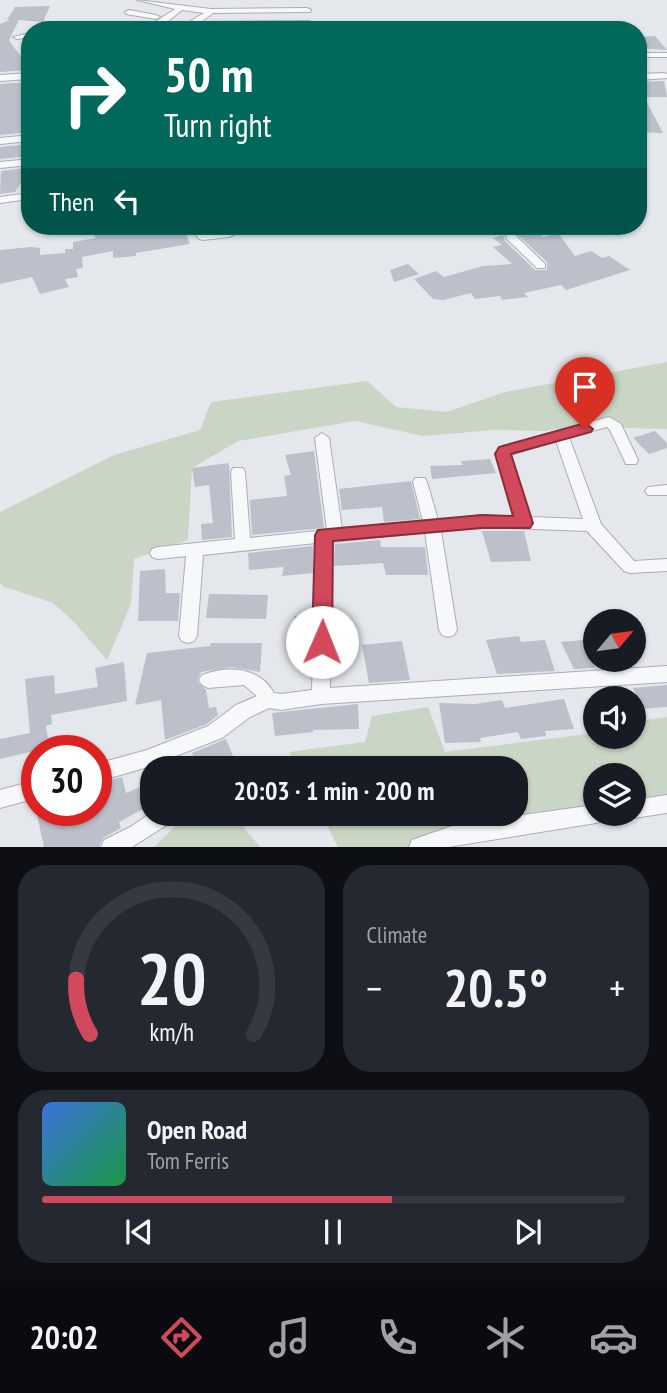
<!DOCTYPE html>
<meta charset="utf-8">
<style>
:root{--surface:#171b24;--page:#242831;--text:#f1f3f6;--muted:#9ea1a6;--line:#363941;--accent:#d1495b}
body{margin:0;font-family:"PT Sans Narrow",sans-serif;background:var(--page);color:var(--text);height:100vh;display:flex;flex-direction:column;font-size:26px;white-space:nowrap}
*{box-sizing:border-box;margin:0}
p{font-size:23px;color:var(--muted)}
.icon{flex:none;width:38px;height:38px;fill:none;stroke:currentColor;stroke-width:2;stroke-linecap:round;stroke-linejoin:round}
.map{position:relative;height:847px;overflow:hidden}
.details{display:flex;flex-direction:column;gap:18px;padding:18px;background:#0d0f14;flex:1}
.details>*{flex:none}
.hud{position:absolute;left:21px;top:21px;width:626px;height:214px;border-radius:28px;box-shadow:0 2px 5px #0004;background:#00695c;color:#fff;overflow:hidden}
.needle{width:46px;rotate:61deg}
.tools{position:absolute;left:583px;top:609px;display:grid;gap:14px}
.tools a{display:grid;place-items:center;width:63px;height:63px;border-radius:50%;background:var(--surface);box-shadow:0 2px 5px #0004;font-size:35px}
.speed{position:absolute;left:21px;top:735px;display:flex;gap:14px;font-size:35px;font-weight:700;text-align:center}
.speed>*{display:grid;place-content:center;width:91px;height:91px;border-radius:50%;background:var(--surface);box-shadow:0 2px 5px #0004;line-height:1}
.speed .limit{border:10px solid #d22;background:#fff;color:#111}
.pin{position:absolute;display:grid;place-items:center;width:60px;height:60px;color:#fff;margin:-72px -30px;border-radius:50% 50% 50% 0;rotate:-45deg;box-shadow:0 0 7px #0007}
.pin .icon{rotate:45deg}
.me{position:absolute;width:77px;margin:-38px;rotate:1deg;stroke-linejoin:round;filter:drop-shadow(0 0 5px #0008)}
.turn{display:flex;align-items:center;gap:24px;height:147px;padding:0 28px;font-size:32px}
.turn .icon{width:91px;height:91px;stroke-width:2.5}
.turn b{display:block;font-size:49px;line-height:60px}
.then{display:flex;align-items:center;height:66px;padding:0 28px;background:#0003;gap:14px;font-size:26px}
.big{font-size:52px;font-weight:700;line-height:1.1}
.details .card{flex:1;display:flex;flex-direction:column;justify-content:center;gap:10px;min-width:0;padding:0 24px;border-radius:28px;background:var(--page)}
.details .dial{align-items:center;gap:0}
.dial svg{height:182px;overflow:visible;fill:none;stroke:var(--line);stroke-width:7;stroke-linecap:round;text-anchor:middle}
.dial text{fill:var(--text);stroke:none}
.song{display:flex;align-items:center;gap:21px}
.cover{width:84px;height:84px;border-radius:10px;background:linear-gradient(135deg,hsl(220 70% 55%),hsl(140 70% 35%))}
.played{height:7px;border-radius:4px;background:linear-gradient(90deg,var(--accent) 60%,var(--line) 60%)}
.keys{display:flex;justify-content:space-around;direction:ltr}
.heat{display:flex;justify-content:space-between;align-items:center;font-size:38px;direction:ltr}
.details .tiles{flex:1;display:grid;gap:18px;grid-template-columns:1fr 1fr}
.card:last-child{grid-column:span 2}
.trip{position:absolute;left:140px;top:756px;width:388px;height:70px;border-radius:28px;background:var(--surface);box-shadow:0 2px 5px #0004;font-weight:700;line-height:70px;text-align:center}
.tabs{display:flex;height:112px;justify-content:space-around;align-items:center;background:#090b0e;color:var(--muted)}
.tabs .icon{width:49px;height:49px}
.tabs .active{color:var(--accent)}
.tabs b{font-size:32px;color:var(--text)}
.map>svg:first-child{display:block}
.green{fill:#c9d6c5}
.building{fill:#bbc0ca}
.lines{fill:none;stroke-linecap:round;stroke-linejoin:round}
.minor-casing{stroke:#a9aeb7;stroke-width:2}
.minor{fill:#f7f8fa;fill-rule:evenodd}
.route{fill:#d1495b;stroke:#882f3b;stroke-width:2}
</style>
<div class="map">
<svg width="667" height="847" viewBox="0 0 667 847">
<rect width="100%" height="100%" fill="#e4e7ec"/>
<g class="green">
<path d="M667 362V429L626 428 605 418 586 425 544 431 494 430 423 436 355 421 238 441 192 468 188 540 134 559 131 604 107 660 73 621 53 603 2 586 0 582V512L114 455 200 430 211 402 367 381 396 407 447 412 505 392Z"/>
<path d="M634 703 645 720 667 717V797L634 803V775H595V809L414 847H338L321 814H516V768H298L289 752 365 742 372 716 428 707 445 752 595 733V737H634Z"/>
<path d="M188 814H233L260 847H154Z"/>
</g>
<g class="building">
<path d="M50 6 43 22 19 20 11 36 9 41 23 59H30V70L0 72V24L10 20H7L15 7Z"/>
<path d="M655 36 667 50 639 48V37Z"/>
<path d="M664 81 667 97H644L663 133 639 132V82Z"/>
<path d="M30 82V132L0 135V84Z"/>
<path d="M30 144V156L0 159V147Z"/>
<path d="M25 168 24 178 15 192 0 194 1 171Z"/>
<path d="M98 226H183L190 244 136 253V256L113 258V251L82 257 83 268 76 269 78 277 65 279 69 287 40 294 32 277 0 284V250L31 247 40 248V255L65 253V249H73V242L96 238 91 231 100 229Z"/>
<path d="M524 226H528L544 237 558 233 575 256 591 251 602 258 609 256 630 270 566 290 561 285 524 293 528 297 502 300 500 296 475 299 471 293 443 300 433 299 414 279 436 271 444 277 483 266 512 264 493 247 502 245 493 238 503 235 505 241 535 270H547V262L518 235 516 228Z"/>
<path d="M408 264 419 274 394 282 390 270Z"/>
<path d="M655 431 667 443V448L649 454 633 438Z"/>
<path d="M314 451 324 528 252 535 250 500 287 496 284 476 291 475 285 455Z"/>
<path d="M490 459 496 473 432 479 430 466 463 465 461 461Z"/>
<path d="M229 463 232 537 202 540 201 524 213 523 209 485 195 487 192 468Z"/>
<path d="M411 481 420 519 384 522 382 507 342 510 339 489Z"/>
<path d="M482 531H524L531 561 491 562Z"/>
<path d="M380 540 381 547H425L428 575H386L383 563 334 566 335 544Z"/>
<path d="M313 546V573L282 576 284 567 249 570 248 553Z"/>
<path d="M165 569 166 593H180L178 621H138L140 571Z"/>
<path d="M209 594 268 595 266 619 206 618Z"/>
<path d="M311 614V645L294 647V616Z"/>
<path d="M519 636 521 642 545 640 555 671 497 674 486 640Z"/>
<path d="M595 639V668L574 669 561 642Z"/>
<path d="M402 641 410 680 369 683 362 645Z"/>
<path d="M211 643H262L260 672 232 667 201 672 197 681 206 690 209 708 216 707 218 715 207 724 165 740 161 700 135 705 147 653 210 646Z"/>
<path d="M124 662 127 701 51 715 52 724 46 726 50 751H34L0 759V739L30 733 25 679 54 675 55 694 98 687 95 668Z"/>
<path d="M667 685V707L641 709 633 688Z"/>
<path d="M564 699 574 729 545 731 546 736 521 739 518 732 480 738 481 742 445 743 439 703 475 704 502 700 505 708Z"/>
<path d="M358 704 359 729 313 730V732L275 736 272 713Z"/>
<path d="M226 739 238 768H198L192 753Z"/>
<path d="M122 777 126 793 152 782V804L119 822 121 828 103 838 99 847H44L36 810H96V784Z"/>
</g>
<g class="lines">
<defs>
<g id="minor">
<path d="M137 0 211 9 307 8 311 10 310 12 213 13 201 22 309 21 313 23 309 25 192 26 188 24 189 22 204 13 182 10C168 21 158 33 142 26L76 30 142 22 152 24 175 9Z"/>
<path d="M129 10 156 15 160 17 156 19 126 14 125 12Z"/>
<path d="M30 33V37L17 39 13 37Z"/>
<rect x="639" y="53" width="28" height="4"/>
<path d="M30 73V79L0 81V75Z"/>
<path d="M639 74 664 73 667 74V78L639 80Z"/>
<path d="M30 135V141L0 144V138Z"/>
<path d="M30 159V165L0 168V162Z"/>
<path d="M29 193 30 199 0 203V197Z"/>
<path d="M190 226H200L206 233 229 231 235 234 229 237 203 240 199 239Z"/>
<path d="M503 226H513L516 236 545 264V268H537L507 239Z"/>
<path d="M609 417 621 424 638 460 636 464H626L610 430 607 427 569 437 601 524 634 561 667 559V571L630 573 624 571 587 531 482 527 441 531 457 630 454 635 448 637 442 635 439 630 425 532 332 542 330 688 667 666V682L321 704 281 710 269 708 250 717 222 738 148 767 96 782V764L147 750 208 726 236 705 257 696 244 685 208 688 202 685 199 680 202 675C228 665 260 667 274 693L281 694 312 690 316 543 203 555 197 636 194 641 188 643 182 641 179 636 186 556 158 559 152 557 150 553 152 549 158 547 235 539 231 472 233 468H243L245 472 250 538 327 530 315 438 322 433 329 438 342 529 423 521 413 482 415 478H425L427 482 438 520 482 515 514 517 496 454 502 446ZM556 441 583 519 530 517 510 455Z"/>
<path d="M667 485V495H648L645 491 648 487Z"/>
<path d="M37 780V798L0 808V790Z"/>
<path d="M667 795V813L634 818 627 816 626 814H634V800Z"/>
<path d="M595 805V814H606L603 821 596 823 448 847H409L412 840 458 824Z"/>
<path d="M152 812V814H176L173 821 132 847H101L104 840 132 826Z"/>
</g>
</defs>
<use href="#minor" class="minor-casing"/>
<use href="#minor" class="minor"/>
</g>
<path class="route" d="M585 423 593 429 591 432 511 454 533 523 530 528H482L333 541 332 642 329 648 322 650 315 648 312 642 315 535 318 530 482 515 513 516 495 454 499 447Z"/>
</svg>
<div class="tools">
<a><svg class="needle" viewBox="-14 -14 28 28"><path d="M0-13l5 13h-10z" fill="#e53935"/><path d="M0 13l5-13h-10z" fill="#9ea1a6"/></svg></a>
<a><svg class="icon" aria-label="sound" viewBox="0 0 24 24"><path d="M4 9h4l5-4v14l-5-4H4zM17 9q2 3 0 6"/></svg></a>
<a><svg class="icon" aria-label="layers" viewBox="0 0 24 24"><path d="M12 4l9 5-9 5-9-5zM3 14l9 5 9-5"/></svg></a>
</div>
<div class="speed"><div class="limit">30</div></div>
<div class="pin" style="left:585px;top:429px;background:#d93025"><svg class="icon" aria-label="arrive" viewBox="0 0 24 24"><path d="M6 21V4h12l-3 4 3 4H6"/></svg></div>
<svg class="me" style="left:322px;top:642px" viewBox="-20 -20 40 40"><circle r="19" fill="#fff"/><path d="M0-13L10 11 0 6-10 11z" fill="#d1495b"/></svg>
<div class="trip">20:03 · 1 min · 200 m</div>
<div class="hud">
<div class="turn"><svg class="icon" aria-label="right" viewBox="0 0 24 24"><path d="M7 20v-9h11M14 6l5 5-5 5"/></svg><div><b>50 m</b>Turn right</div></div>
<div class="then">Then<svg class="icon" aria-label="left" viewBox="0 0 24 24"><path d="M17 20v-9H6M10 6l-5 5 5 5"/></svg></div>
</div>
</div>
<section class="details">
<div class="tiles">
<div class="card dial"><svg viewBox="0 0 100 80">
<path d="M14 69A42 42 0 1 1 86 69"/>
<path d="M14 69A42 42 0 0 1 8 45" stroke="#d1495b"/>
<text x="50" y="56" font-size="32" font-weight="700">20</text>
<text x="50" y="72" font-size="11">km/h</text>
</svg></div>
<div class="card"><p>Climate</p>
<div class="heat"><a>−</a><b class="big">20.5°</b><a>+</a></div>
</div>
<div class="card">
<div class="song"><i class="cover"></i><div><b>Open Road</b><p>Tom Ferris</p></div></div>
<div class="played"></div>
<div class="keys"><svg class="icon" aria-label="previous" viewBox="0 0 24 24"><path d="M18 5L8 12l10 7zM5 5v14"/></svg><svg class="icon" aria-label="pause" viewBox="0 0 24 24"><path d="M8 5v14M16 5v14"/></svg><svg class="icon" aria-label="next" viewBox="0 0 24 24"><path d="M6 5l10 7-10 7zM19 5v14"/></svg></div>
</div>
</div>
</section>
<nav class="tabs">
<b>20:02</b>
<svg class="icon active" aria-label="directions" viewBox="0 0 24 24"><path d="M12 3l9 9-9 9-9-9zM9 14v-3h6M13 9l2 2-2 2"/></svg>
<svg class="icon" aria-label="music" viewBox="0 0 24 24"><path d="M9 18V5l10-2v13"/><circle cx="6" cy="18" r="3"/><circle cx="16" cy="16" r="3"/></svg>
<svg class="icon" aria-label="phone" viewBox="0 0 24 24"><path d="M5 4h4l2 5-3 2q2 4 5 5l2-3 5 2v4C11 20 4 13 5 4z"/></svg>
<svg class="icon" aria-label="climate" viewBox="0 0 24 24"><path d="M12 3v18M4 7l16 10M4 17L20 7"/></svg>
<svg class="icon" aria-label="car" viewBox="0 0 24 24"><path d="M5 17H2v-5l4-1 3-4h7l3 4 3 1v5h-3M9 17h6M6 11h13"/><circle cx="7" cy="17" r="2"/><circle cx="17" cy="17" r="2"/></svg>
</nav>
